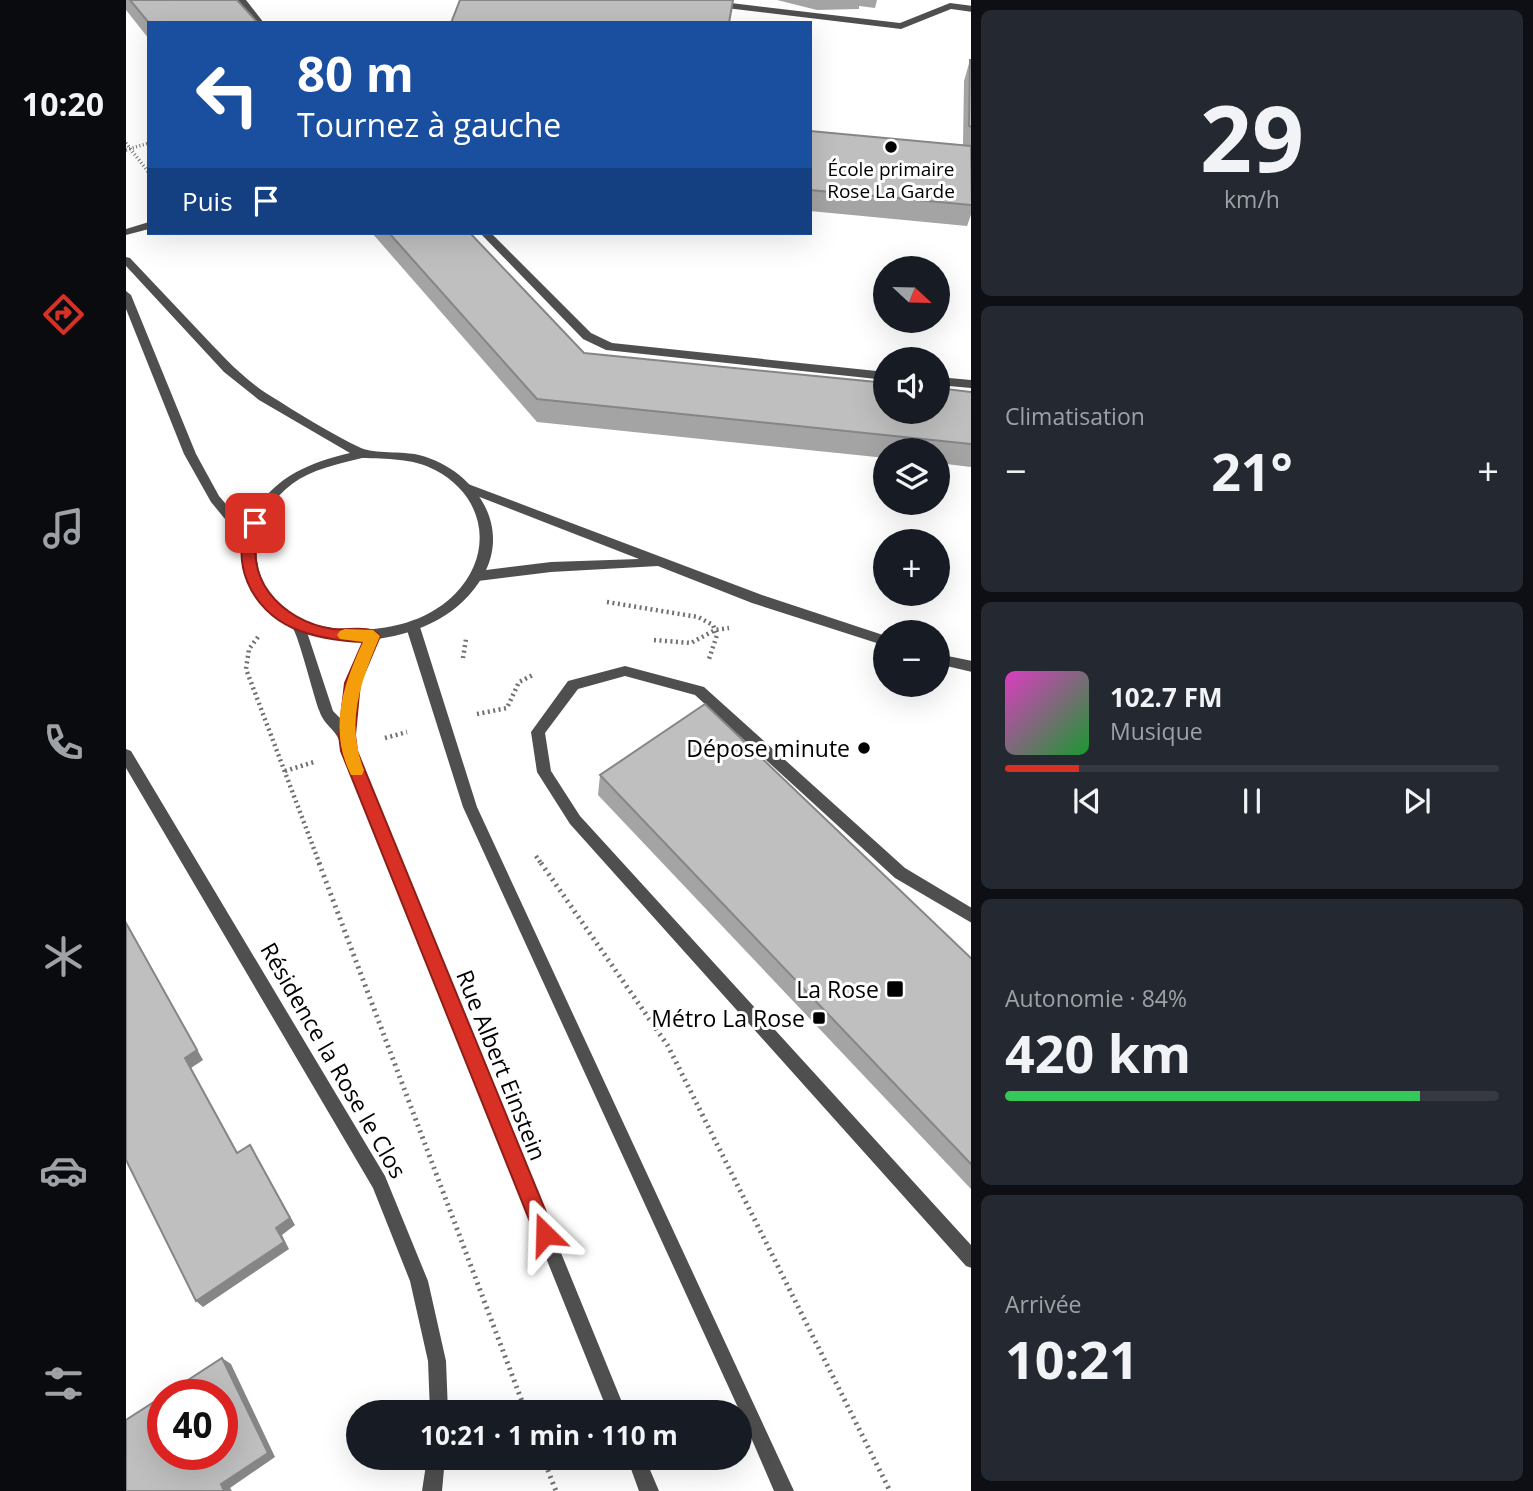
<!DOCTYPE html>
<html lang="fr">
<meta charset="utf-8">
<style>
:root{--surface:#171b24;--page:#242831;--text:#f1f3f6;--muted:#9ea1a6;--line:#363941;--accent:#d93025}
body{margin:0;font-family:"Open Sans",sans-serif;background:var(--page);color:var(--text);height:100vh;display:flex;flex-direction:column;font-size:26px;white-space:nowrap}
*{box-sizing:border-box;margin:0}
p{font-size:23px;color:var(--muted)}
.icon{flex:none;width:38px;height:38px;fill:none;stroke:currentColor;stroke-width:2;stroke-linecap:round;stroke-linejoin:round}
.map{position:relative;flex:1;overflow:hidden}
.details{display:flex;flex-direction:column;gap:10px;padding:10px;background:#0d0f14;width:562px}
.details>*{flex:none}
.hud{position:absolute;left:21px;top:21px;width:665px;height:214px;border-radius:0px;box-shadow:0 7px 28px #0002;background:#1a4fa0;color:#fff;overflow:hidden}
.needle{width:46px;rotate:112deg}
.buttons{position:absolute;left:747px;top:256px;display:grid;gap:14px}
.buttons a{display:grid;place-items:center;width:77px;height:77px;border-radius:50%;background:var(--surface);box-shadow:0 7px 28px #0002;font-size:35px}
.speed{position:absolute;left:21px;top:1379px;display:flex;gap:14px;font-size:35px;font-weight:700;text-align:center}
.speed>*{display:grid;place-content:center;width:91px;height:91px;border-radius:50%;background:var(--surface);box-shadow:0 7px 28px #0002;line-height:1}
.speed .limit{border:10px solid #d22;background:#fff;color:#111}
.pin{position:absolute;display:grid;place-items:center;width:60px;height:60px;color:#fff;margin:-30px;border-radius:14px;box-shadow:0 4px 10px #0006}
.me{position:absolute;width:77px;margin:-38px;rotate:338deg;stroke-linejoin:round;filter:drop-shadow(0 0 5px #0008)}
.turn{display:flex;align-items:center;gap:24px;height:147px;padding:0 35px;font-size:32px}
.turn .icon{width:91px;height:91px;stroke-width:2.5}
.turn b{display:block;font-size:49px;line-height:60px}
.then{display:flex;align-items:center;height:66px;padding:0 35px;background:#0003;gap:14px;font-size:26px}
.big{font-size:52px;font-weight:700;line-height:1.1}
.details .widget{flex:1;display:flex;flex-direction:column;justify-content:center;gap:10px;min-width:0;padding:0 24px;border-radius:10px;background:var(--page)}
.details .dial{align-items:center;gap:0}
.dial b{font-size:91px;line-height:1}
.song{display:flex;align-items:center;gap:21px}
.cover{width:84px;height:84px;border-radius:10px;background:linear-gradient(135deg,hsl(310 70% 55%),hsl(130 70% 35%))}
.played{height:7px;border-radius:4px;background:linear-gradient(90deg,var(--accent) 15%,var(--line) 15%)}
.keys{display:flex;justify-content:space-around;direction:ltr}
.heat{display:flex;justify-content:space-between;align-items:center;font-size:38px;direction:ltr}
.charge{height:10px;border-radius:5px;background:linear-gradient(90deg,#34c759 84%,var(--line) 0)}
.trip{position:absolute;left:220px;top:1400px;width:406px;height:70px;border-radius:35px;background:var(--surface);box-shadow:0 7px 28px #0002;font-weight:700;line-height:70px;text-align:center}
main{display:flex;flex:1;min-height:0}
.menu{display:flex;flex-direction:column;width:126px;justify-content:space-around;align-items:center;background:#090b0e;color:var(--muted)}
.menu .icon{width:49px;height:49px}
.menu .on{color:var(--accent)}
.menu b{font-size:32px;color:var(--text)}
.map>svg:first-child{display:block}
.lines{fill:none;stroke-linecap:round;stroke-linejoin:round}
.path-far2{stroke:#717171;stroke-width:3.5;stroke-dasharray:1 2.5;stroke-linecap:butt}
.path-far1{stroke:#717171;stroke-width:4.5;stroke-dasharray:2 3.5;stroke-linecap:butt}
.path{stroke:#717171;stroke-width:5;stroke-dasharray:2 4.5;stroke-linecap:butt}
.service{fill:#4f4f4f;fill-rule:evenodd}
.minor{fill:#4f4f4f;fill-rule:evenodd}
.tertiary{fill:#4f4f4f;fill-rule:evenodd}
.wall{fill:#a4a4a4}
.shaded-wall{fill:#868686}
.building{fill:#bfbfbf;stroke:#868686;stroke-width:2}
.route{fill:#d93025;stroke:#8d1f18;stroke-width:2}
.slow{fill:#f59e0b}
.poi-dot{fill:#000;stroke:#fff;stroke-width:2.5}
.labels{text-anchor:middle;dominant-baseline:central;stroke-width:6;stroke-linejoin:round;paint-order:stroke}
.far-poi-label{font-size:19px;fill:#000;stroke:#fff}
.poi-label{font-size:23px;fill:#000;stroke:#fff;text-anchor:end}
.street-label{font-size:23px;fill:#000;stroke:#fff}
</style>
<main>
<nav class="menu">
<b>10:20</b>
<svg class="icon on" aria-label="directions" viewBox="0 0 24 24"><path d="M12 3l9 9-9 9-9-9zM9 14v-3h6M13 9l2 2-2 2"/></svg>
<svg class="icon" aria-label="music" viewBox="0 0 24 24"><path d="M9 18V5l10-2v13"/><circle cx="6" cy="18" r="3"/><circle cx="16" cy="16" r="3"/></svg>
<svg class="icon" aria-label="phone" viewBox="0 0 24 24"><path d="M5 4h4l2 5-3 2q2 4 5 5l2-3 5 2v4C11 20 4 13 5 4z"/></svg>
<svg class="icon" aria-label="climate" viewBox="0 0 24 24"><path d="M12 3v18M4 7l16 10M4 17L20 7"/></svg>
<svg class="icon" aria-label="car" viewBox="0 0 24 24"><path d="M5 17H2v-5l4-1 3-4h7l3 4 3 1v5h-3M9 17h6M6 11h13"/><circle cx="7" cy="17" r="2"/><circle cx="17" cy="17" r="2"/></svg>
<svg class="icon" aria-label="filters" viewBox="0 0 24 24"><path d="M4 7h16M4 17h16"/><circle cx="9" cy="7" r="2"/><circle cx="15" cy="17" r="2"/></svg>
</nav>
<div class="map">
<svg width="846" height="1491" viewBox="0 0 846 1491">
<rect width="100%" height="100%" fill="#fff"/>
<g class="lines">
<g class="path-far2">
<path d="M0 143 23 173"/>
<path d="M0 150 23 143"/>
</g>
<g class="path-far1">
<path d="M481 602 572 617 587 625 591 635 583 659"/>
<path d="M132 637 123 649 120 669 194 865"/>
<path d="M528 640 565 643 589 630 603 628"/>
<path d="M337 658 340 639"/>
<path d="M351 714 381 708 393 682 407 675"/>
<path d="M259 738 281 732"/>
<path d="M159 771 188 762"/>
<path d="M410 856 416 865"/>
</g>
<g class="path">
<path d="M193 863 400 1412"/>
<path d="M415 863 542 1046 764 1491"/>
<path d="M417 1458 430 1491"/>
</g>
<g class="service">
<path d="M111 0H120L138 23H129Z"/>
<path d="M287 622 294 627 351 807 668 1491H648L614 1412 337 807 280 627Z"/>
<path d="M499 666 578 687 779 868 846 908V923L769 878 569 695 499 676 452 689 419 733 425 771 454 816 846 1246V1268L840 1266 444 824 411 772 405 732 442 681Z"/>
</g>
<g class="minor">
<path d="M554 0H580L774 23 824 3 846 6V12L825 9 775 29 558 3Z"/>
<path d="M23 222V229L0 235V229Z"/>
<path d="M354 233H365L465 333 486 343 760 372V380L480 350 457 339Z"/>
<path d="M812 377 846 380V388L812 385Z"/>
<path d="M342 484 636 595 760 636V646L626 603 532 566 425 572 352 581 347 579 346 576 347 573 352 571 425 562 513 559 338 491 336 488 338 485Z"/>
<path d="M812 654 846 661V672L812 664Z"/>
<path d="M0 749 5 751 259 1176 302 1281 320 1361 322 1412H304L302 1361 284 1281 247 1188 0 768Z"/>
<path d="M301 1458H319L316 1491H296Z"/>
</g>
<g class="tertiary">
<path d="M0 257 4 258C27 282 50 307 73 331 95 354 116 378 143 395 172 413 205 434 235 448 248 454 277 451 293 455 345 468 387 523 357 576 334 615 296 632 252 639L233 683 228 735 230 751 500 1412H482L216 751C213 728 199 729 193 710 188 697 172 633 166 627 162 622 153 619 148 615 127 596 116 571 118 542L85 502 58 454 0 309V291L5 295 70 454 93 496 121 529C139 481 178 464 224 453L133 400 98 372 0 266ZM236 458C260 459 287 458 309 470 359 496 369 553 329 594 307 616 278 626 248 629 220 631 189 629 165 614 116 582 122 517 166 484 186 469 212 464 236 458ZM181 632 207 638 239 640 219 683 216 720 207 711Z"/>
<path d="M501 1458H519L533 1491H513Z"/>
</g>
</g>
<g class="wall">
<path d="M0 0H111L23 23V39L0 10Z"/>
<path d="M651 0H751L749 8 733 6V9L691 10Z"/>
<path d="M844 60H846V212L841 226 684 211V131L837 145 838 81Z"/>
<path d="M246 233H344L458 353 846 392V467L812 463V450H760V458L411 422Z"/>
<path d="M474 775 846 959V1190L472 795Z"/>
</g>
<g class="shaded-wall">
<path d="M0 922 77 1060 65 1068 116 1162 111 1153 59 1058Z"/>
<path d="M124 1145 169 1225 156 1235 163 1249 77 1307 70 1301 150 1228Z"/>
<path d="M96 1358 105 1364 149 1457 104 1488 106 1491H98L95 1484Z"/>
</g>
<g class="building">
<path d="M4 0H111L132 23H23Z"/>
<path d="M334 0H607L603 23H325Z"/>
<path d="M844 60H846V127L843 126Z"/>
<path d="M684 131 845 146 846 205 684 190Z"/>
<path d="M263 233H344L458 353 760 383V411H812V388L846 392V444L411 399Z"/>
<path d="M579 704 846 959V1165L474 775Z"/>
<path d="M0 923 71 1050 59 1058 111 1153 124 1145 164 1218 150 1228 158 1242 70 1301 0 1160Z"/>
<path d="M96 1358 142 1453 95 1484 98 1491H0V1420L37 1396V1454H96V1395H39Z"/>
</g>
<path class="route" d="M129 518 136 523C113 576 155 621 207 629 221 631 246 624 254 636L234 683 229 735 231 751 429 1234 426 1241 419 1244 412 1241 409 1234 215 751 213 735 219 683 237 642C212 641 190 638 167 628 125 610 102 560 124 519Z"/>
<path class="slow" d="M219 629 247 630 254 636C235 681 219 722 238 770L236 775H225C202 729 217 685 237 642L214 639 211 635 214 631Z"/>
<g class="poi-dot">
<circle cx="765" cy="147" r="7"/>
<circle cx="738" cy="748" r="7"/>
<rect x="760" y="980" width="18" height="18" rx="3.5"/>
<rect x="686" y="1011" width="14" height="14" rx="3.5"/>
</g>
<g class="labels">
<g class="far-poi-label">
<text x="765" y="169">École primaire<tspan x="765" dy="22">Rose La Garde</tspan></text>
</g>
<g class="poi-label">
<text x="724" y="748">Dépose minute</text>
<text x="753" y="989">La Rose</text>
<text x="679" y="1018">Métro La Rose</text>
</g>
<g class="street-label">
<text transform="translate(208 1060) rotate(60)">Résidence la Rose le Clos</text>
<text transform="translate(376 1065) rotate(68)">Rue Albert Einstein</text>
</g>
</g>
</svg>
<div class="buttons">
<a><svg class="needle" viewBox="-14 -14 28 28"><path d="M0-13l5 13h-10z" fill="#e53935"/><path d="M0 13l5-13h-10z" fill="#9ea1a6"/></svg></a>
<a><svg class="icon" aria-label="sound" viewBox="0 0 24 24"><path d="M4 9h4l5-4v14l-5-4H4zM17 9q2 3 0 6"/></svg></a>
<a><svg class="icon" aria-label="layers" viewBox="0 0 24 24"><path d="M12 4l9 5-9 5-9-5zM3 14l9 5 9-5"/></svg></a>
<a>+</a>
<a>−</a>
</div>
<div class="speed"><div class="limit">40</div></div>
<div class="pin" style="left:129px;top:523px;background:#d93025"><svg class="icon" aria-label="arrive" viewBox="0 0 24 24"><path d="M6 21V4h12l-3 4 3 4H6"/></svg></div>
<svg class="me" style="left:419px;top:1234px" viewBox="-20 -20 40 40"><path d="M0-17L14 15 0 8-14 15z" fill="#d93025" stroke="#fff" stroke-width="4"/></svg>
<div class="trip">10:21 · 1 min · 110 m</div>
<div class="hud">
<div class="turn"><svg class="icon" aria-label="left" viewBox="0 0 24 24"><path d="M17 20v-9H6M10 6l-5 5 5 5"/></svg><div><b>80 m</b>Tournez à gauche</div></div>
<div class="then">Puis<svg class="icon" aria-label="arrive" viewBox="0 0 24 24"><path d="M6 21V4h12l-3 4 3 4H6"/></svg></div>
</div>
</div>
<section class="details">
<div class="widget dial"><b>29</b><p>km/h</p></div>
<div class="widget"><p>Climatisation</p>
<div class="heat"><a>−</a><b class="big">21°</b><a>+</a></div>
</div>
<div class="widget">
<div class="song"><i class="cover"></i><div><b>102.7 FM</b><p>Musique</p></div></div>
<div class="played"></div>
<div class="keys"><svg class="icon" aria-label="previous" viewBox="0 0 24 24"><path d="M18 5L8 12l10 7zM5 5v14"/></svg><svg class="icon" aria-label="pause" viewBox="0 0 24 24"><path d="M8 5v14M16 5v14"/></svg><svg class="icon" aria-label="next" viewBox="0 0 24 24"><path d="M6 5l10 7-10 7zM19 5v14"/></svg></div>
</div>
<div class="widget"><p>Autonomie · 84%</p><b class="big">420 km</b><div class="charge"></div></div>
<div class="widget"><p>Arrivée</p><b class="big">10:21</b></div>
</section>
</main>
